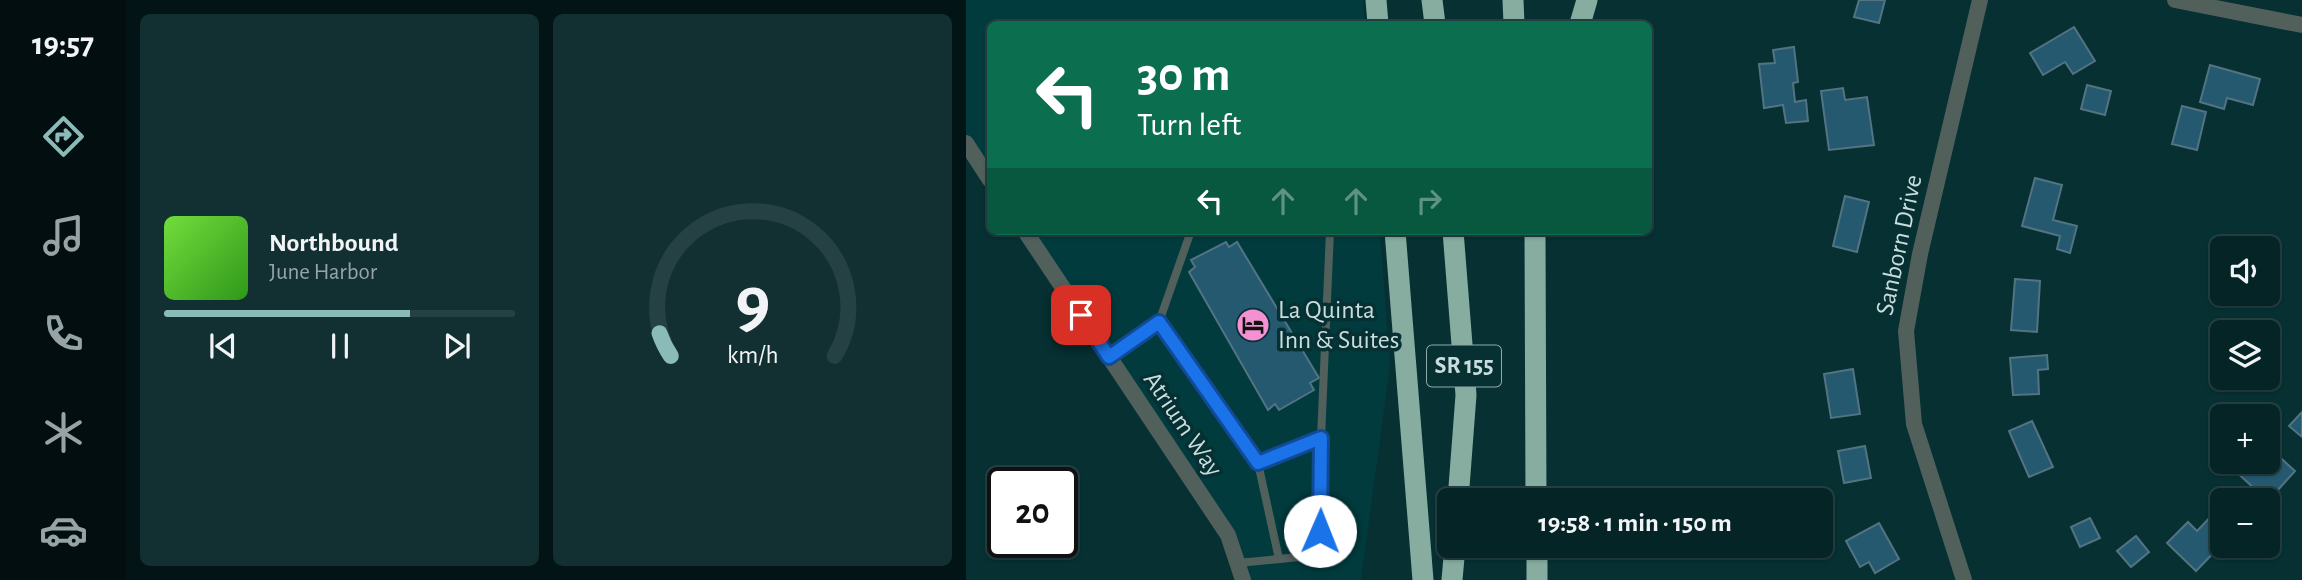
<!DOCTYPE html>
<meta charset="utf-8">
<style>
:root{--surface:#042426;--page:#123032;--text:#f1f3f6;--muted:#97a4a7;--line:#254143;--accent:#8bbbb9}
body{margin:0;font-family:"Alegreya Sans",sans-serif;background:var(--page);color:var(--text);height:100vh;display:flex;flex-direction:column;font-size:26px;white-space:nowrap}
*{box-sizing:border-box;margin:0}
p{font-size:23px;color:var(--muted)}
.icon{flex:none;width:38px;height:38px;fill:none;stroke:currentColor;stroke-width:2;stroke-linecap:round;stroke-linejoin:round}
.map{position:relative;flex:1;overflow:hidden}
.panel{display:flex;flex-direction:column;gap:14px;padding:14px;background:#021415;width:840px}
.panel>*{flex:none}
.top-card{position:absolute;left:21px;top:21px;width:665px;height:214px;border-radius:10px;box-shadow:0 2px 5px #0004,0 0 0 2px var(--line);background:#0b6e4f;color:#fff;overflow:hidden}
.buttons{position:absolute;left:1244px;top:236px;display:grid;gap:14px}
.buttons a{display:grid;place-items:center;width:70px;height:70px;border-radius:10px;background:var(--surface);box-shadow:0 2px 5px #0004,0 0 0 2px var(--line);font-size:35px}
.speed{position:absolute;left:21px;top:467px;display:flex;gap:14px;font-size:35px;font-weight:700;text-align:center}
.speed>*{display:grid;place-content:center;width:91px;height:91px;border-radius:50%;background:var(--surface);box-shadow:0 2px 5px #0004,0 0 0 2px var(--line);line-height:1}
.speed .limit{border:4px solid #111;border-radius:10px;background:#fff;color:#111}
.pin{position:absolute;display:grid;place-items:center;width:60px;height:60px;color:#fff;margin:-30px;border-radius:14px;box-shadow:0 4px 10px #0006}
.me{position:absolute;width:77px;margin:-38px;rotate:1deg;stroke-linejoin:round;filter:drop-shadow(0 0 5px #0008)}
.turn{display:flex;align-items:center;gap:24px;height:147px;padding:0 35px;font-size:32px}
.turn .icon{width:91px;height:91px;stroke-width:2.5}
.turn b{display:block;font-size:49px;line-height:60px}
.lanes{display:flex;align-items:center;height:66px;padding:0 35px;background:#0003;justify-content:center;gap:35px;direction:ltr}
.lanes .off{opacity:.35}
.panel .card{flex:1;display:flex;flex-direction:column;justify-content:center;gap:10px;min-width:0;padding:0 24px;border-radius:10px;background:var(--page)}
.panel .dial{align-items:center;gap:0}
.dial svg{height:182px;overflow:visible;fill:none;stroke:var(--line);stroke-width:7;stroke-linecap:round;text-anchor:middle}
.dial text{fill:var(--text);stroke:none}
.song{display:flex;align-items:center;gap:21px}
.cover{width:84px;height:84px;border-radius:10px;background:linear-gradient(135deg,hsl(100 70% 55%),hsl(110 70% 35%))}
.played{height:7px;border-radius:4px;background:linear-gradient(90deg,var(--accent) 70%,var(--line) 70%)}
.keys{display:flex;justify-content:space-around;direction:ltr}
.panel .tiles{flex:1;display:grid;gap:14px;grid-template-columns:repeat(2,1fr)}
.trip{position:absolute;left:471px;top:488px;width:396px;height:70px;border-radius:10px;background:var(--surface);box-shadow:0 2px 5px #0004,0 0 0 2px var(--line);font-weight:700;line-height:70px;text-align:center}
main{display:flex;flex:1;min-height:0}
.tabs{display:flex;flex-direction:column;width:126px;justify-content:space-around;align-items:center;background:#020e0f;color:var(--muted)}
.tabs .icon{width:49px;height:49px}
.tabs .on{color:var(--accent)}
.tabs b{font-size:32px;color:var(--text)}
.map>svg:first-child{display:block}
.built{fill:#013b3e}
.building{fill:#255970;stroke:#537382;stroke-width:2}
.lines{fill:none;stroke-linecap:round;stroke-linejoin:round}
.service{stroke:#52605c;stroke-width:8}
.minor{stroke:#52605c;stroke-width:16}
.motorway{stroke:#87aca0;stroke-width:21}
.route-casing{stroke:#114b97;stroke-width:18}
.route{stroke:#1a73e8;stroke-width:12}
.labels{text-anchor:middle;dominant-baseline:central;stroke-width:7;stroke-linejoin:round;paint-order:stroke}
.shield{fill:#063032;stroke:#8ea9aa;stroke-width:2}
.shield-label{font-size:24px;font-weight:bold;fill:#c9ddde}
.street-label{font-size:26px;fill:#c9ddde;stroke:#063032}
.poi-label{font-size:26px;fill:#c9ddde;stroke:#063032;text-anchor:start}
</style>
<main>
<nav class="tabs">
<b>19:57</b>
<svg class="icon on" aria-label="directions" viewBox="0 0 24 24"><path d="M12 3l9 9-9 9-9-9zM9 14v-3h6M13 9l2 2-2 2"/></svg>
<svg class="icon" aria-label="music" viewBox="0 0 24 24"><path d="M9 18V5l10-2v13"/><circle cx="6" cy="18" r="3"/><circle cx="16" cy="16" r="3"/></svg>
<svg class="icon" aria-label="phone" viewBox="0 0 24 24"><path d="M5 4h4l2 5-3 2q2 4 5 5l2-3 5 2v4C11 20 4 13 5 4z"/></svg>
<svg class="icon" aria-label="climate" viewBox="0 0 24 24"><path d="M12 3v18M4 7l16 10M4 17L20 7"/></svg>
<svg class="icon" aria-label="car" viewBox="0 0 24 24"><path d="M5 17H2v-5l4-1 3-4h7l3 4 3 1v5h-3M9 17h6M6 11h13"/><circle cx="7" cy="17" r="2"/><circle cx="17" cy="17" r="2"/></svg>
</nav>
<section class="panel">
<div class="tiles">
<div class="card">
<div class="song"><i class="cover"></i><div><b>Northbound</b><p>June Harbor</p></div></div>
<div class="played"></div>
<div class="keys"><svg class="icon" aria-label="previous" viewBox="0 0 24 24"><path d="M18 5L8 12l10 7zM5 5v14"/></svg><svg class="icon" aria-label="pause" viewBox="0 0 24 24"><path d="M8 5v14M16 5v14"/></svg><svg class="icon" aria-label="next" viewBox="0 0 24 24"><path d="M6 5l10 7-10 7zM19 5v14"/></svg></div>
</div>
<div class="card dial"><svg viewBox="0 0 100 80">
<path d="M14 69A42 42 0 1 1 86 69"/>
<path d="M14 69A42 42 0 0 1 9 59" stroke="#8bbbb9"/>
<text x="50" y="56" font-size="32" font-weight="700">9</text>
<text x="50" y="72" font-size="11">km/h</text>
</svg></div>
</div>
</section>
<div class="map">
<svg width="1336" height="580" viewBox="0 0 1336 580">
<rect width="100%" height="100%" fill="#063032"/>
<g class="built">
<path d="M0 0H397L399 24H24V179L0 142Z"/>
<path d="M59 231H414L424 366 395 580H277L262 535Z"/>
</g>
<g class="building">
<path d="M893 0H919L913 23 888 17Z"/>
<path d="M1108 27 1129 61 1107 74 1099 62 1077 75 1064 53Z"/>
<path d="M828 47 832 82 827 83 829 102 840 100 842 121 820 123 817 105 798 108 793 64 809 63 807 50Z"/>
<path d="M1244 65 1294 79 1287 105 1261 98 1258 109 1234 102Z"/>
<path d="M1121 85 1145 91 1139 115 1115 109Z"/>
<path d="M877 88 879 100 901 97 908 145 863 150 855 91Z"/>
<path d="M1216 106 1240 112 1231 150 1206 144Z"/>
<path d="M1069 178 1096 185 1087 220 1111 226 1104 253 1091 249 1094 236 1056 226Z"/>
<path d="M879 196 903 202 891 252 867 246Z"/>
<path d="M260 242 263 247 271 242 353 378 344 383 348 390 313 410 309 404 302 410 223 272 229 267 225 260Z"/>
<path d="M1049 279 1074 281 1071 332 1045 330Z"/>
<path d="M1081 355 1082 369 1072 370 1073 394 1047 395 1044 358Z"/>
<path d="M887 369 894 414 865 418 858 374Z"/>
<path d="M1336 412V437L1323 426Z"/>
<path d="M1066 421 1087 467 1063 477 1043 431Z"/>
<path d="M899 446 905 478 878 483 872 451Z"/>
<path d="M1309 453 1329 471 1302 501 1268 470 1276 462 1299 464Z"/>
<path d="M1252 509 1256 513V544L1230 571 1201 543 1222 522 1231 531Z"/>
<path d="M1124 518 1134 538 1114 547 1105 527Z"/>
<path d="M913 523 933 559 909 573 903 562 894 567 880 541Z"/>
<path d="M1170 536 1183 552 1165 567 1151 551Z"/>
</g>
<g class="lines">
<g class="service">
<path d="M225 231 193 322 292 463 313 559"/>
<path d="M143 357 193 322"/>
<path d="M292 463 355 438"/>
<path d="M272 563 354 555 355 438 364 231"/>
</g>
<g class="minor">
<path d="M1209 0 1336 25"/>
<path d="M0 143 24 180"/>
<path d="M59 231 262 535 277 580"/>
<path d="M998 580 948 424 940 331 954 254 1014 0"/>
</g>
<g class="motorway">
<path d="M410 0 412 24"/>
<path d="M466 0 469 24"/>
<path d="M547 0 548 24"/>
<path d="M614 24 621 0"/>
<path d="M429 231 457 580"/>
<path d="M487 231 500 395 492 500"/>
<path d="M569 231 570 500"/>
<path d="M571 546V580"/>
<path d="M486 580 489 546"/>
</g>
</g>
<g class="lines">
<defs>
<path id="route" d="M115 315 143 357 193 322 292 463 355 438 354 531"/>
</defs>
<use href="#route" class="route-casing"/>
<use href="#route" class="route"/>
</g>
<defs>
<symbol id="hotel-disc" viewBox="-11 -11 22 22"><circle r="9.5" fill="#f591d2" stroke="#063032"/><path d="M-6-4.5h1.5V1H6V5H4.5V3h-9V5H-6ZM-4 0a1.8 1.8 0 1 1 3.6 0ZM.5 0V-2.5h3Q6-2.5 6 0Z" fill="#111"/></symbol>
</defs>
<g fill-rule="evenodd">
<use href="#hotel-disc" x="268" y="306" width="38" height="38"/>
</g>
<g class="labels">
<rect class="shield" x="461" y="345.5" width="74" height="41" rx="5"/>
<g class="shield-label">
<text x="498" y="366">SR 155</text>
</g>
<g class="street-label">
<text transform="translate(933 245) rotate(-78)">Sanborn Drive</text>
<text transform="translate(217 424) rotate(56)">Atrium Way</text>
</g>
<g class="poi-label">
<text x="312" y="310">La Quinta<tspan x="312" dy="30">Inn &amp; Suites</tspan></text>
</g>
</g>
</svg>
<div class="buttons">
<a><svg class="icon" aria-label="sound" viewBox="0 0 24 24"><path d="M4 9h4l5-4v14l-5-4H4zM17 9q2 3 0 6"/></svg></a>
<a><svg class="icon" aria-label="layers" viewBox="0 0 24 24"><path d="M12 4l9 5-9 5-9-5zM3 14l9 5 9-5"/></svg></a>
<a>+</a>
<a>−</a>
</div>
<div class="speed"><div class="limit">20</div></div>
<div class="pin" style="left:115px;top:315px;background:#d93025"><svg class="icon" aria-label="arrive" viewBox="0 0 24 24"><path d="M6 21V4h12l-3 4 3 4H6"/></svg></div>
<svg class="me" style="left:354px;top:531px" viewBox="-20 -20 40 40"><circle r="19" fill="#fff"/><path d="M0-13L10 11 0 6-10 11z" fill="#1a73e8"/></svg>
<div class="trip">19:58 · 1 min · 150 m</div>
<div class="top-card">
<div class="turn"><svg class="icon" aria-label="left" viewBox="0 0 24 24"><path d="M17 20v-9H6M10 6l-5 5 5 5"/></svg><div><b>30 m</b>Turn left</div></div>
<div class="lanes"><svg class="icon" aria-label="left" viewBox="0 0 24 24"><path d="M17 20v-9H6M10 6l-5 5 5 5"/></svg><svg class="icon off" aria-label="ahead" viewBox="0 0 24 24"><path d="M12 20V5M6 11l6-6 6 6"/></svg><svg class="icon off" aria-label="ahead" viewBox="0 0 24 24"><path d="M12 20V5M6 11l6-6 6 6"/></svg><svg class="icon off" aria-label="right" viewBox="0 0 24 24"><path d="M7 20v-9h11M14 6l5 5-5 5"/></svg></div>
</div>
</div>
</main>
